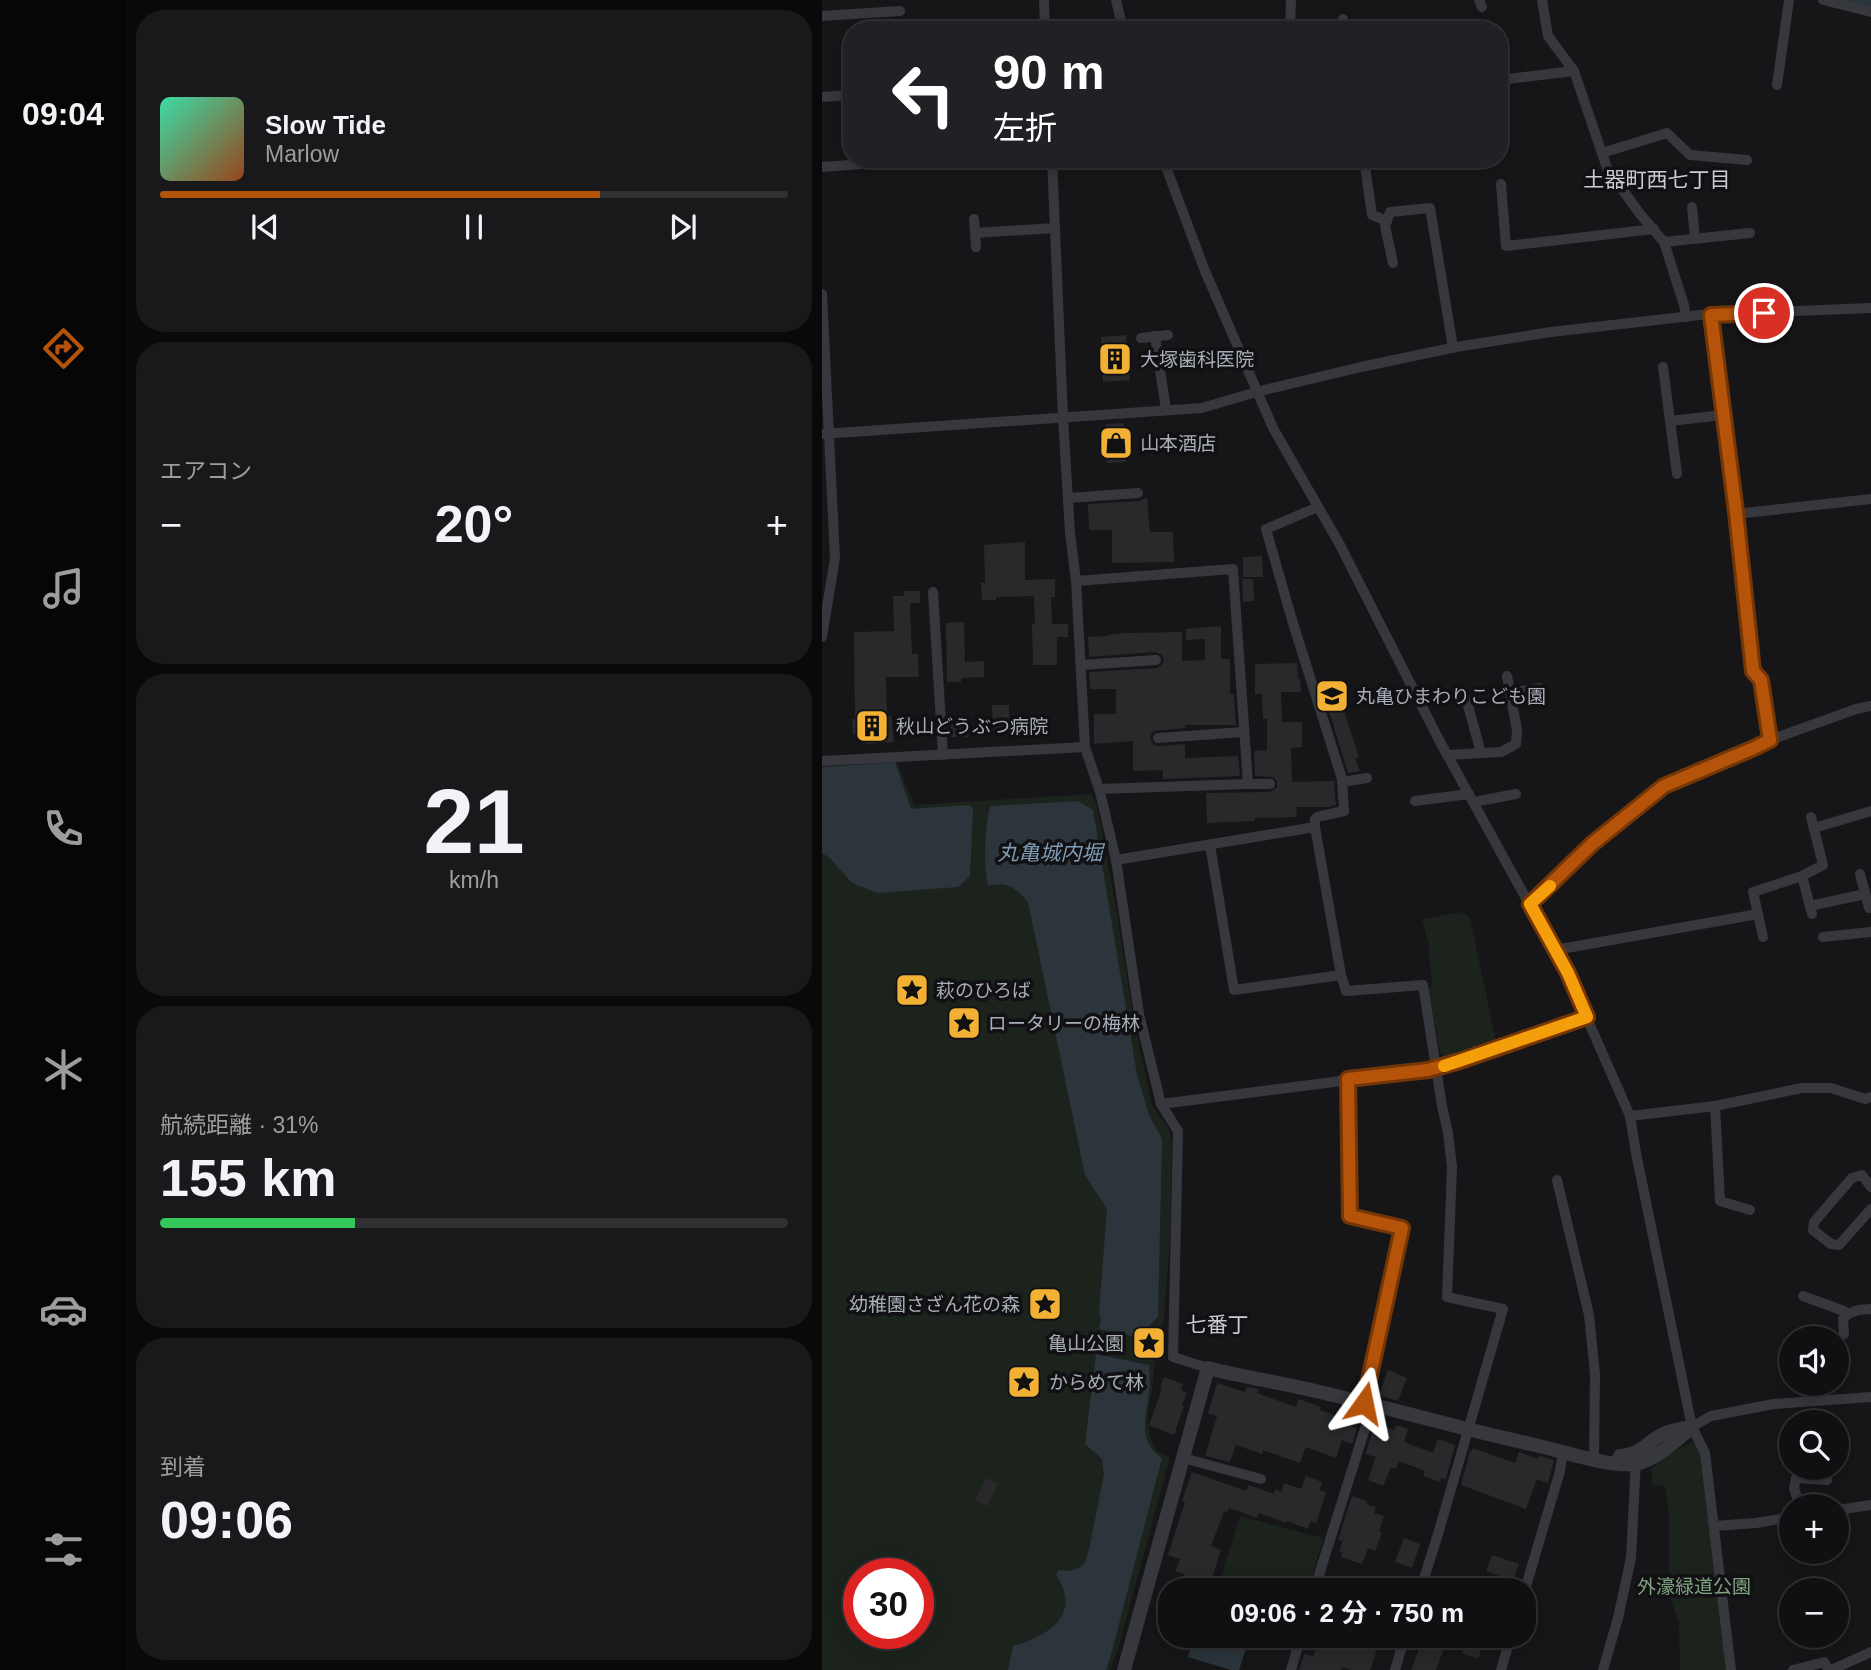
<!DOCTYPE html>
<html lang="ja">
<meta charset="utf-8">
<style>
:root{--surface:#101012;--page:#19191b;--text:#f1f3f6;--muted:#9c9d9f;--line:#303032;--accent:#b45309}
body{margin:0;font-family:Arial,"Noto Sans JP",sans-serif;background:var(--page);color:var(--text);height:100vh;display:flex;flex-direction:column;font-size:26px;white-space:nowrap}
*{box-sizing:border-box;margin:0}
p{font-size:23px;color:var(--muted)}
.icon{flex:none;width:38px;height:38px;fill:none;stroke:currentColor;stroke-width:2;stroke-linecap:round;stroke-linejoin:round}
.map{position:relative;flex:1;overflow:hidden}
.sheet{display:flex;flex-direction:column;gap:10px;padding:10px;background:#09090a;width:696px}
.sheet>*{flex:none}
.top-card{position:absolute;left:21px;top:21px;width:665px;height:147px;border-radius:28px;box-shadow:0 4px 18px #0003,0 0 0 2px var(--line);background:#202124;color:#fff;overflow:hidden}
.fabs{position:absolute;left:957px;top:1326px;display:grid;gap:14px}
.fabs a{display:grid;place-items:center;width:70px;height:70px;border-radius:50%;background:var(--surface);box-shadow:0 4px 18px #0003,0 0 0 2px var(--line);font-size:35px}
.speed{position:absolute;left:21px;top:1558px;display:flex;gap:14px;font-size:35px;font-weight:700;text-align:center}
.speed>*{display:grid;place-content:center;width:91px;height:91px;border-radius:50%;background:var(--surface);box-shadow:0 4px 18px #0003,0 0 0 2px var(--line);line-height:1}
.speed .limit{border:10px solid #d22;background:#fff;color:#111}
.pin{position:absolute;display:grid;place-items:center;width:60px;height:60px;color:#fff;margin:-30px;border:4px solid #fff;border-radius:50%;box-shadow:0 2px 7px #0007}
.me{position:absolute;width:77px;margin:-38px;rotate:12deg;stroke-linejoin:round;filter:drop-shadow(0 0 5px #0008)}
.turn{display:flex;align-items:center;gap:24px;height:147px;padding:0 35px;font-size:32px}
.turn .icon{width:91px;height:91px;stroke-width:2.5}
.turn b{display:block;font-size:49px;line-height:60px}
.big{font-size:52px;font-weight:700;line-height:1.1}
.sheet .card{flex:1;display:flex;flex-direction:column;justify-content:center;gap:10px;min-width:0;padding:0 24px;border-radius:28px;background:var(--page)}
.sheet .dial{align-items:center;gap:0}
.dial b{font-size:91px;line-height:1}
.song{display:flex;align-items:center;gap:21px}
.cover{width:84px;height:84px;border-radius:10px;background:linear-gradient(135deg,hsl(160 70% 55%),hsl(20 70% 35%))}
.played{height:7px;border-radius:4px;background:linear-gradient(90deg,var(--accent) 70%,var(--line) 70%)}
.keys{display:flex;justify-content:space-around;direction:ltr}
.heat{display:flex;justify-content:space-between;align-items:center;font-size:38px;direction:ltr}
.charge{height:10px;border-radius:5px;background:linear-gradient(90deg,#34c759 31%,var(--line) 0)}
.trip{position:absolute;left:336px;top:1578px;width:378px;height:70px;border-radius:28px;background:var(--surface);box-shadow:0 4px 18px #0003,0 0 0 2px var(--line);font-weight:700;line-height:70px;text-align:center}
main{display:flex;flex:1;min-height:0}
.dock{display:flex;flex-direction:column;width:126px;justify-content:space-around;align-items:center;background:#060607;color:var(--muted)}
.dock .icon{width:49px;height:49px}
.dock .selected{color:var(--accent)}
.dock b{font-size:32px;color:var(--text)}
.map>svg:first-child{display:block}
.green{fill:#1c231d;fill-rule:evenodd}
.water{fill:#2c353c}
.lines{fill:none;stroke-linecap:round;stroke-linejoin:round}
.river{stroke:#2c353c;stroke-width:24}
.building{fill:#29292c}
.minor{stroke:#37383d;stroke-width:10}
.tertiary{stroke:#37383d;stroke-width:14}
.route-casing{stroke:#753606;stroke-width:18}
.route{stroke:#b45309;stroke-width:12}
.slow{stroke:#f59e0b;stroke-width:12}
.labels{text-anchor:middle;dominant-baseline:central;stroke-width:7;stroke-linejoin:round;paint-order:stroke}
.poi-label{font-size:19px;fill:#a8adb8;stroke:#111113;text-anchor:start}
.park-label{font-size:19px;fill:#7fa381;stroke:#111113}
.neighbourhood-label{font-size:21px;fill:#c9ccd4;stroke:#111113}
.water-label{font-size:21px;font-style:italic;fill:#7f9bb3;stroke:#111113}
</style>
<main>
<nav class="dock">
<b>09:04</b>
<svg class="icon selected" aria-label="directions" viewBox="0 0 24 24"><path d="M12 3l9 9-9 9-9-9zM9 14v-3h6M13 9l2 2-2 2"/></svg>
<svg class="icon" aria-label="music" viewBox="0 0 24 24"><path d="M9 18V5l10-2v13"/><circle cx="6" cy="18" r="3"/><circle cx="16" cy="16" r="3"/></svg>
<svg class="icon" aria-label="phone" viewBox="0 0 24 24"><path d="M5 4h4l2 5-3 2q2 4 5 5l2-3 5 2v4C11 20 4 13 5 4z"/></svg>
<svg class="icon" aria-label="climate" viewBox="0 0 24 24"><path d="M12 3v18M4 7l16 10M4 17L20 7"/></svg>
<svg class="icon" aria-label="car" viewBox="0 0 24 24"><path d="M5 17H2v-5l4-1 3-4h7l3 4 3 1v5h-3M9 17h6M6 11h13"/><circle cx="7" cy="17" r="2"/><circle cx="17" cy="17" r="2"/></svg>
<svg class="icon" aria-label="filters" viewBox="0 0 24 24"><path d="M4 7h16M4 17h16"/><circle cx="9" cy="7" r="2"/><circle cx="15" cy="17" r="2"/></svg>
</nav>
<section class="sheet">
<div class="card">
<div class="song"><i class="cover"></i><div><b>Slow Tide</b><p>Marlow</p></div></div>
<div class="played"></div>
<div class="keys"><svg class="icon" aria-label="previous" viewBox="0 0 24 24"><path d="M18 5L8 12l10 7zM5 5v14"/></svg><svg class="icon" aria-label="pause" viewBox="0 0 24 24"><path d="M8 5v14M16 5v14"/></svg><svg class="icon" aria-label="next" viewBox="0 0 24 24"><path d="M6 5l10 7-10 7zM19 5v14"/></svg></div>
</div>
<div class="card"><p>エアコン</p>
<div class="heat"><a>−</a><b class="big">20°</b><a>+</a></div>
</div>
<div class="card dial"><b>21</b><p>km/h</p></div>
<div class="card"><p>航続距離 · 31%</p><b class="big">155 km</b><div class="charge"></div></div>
<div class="card"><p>到着</p><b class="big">09:06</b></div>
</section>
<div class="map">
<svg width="1049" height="1670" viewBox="0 0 1049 1670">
<rect width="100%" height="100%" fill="#161618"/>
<g class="green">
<path d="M75 762 92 805 270 794 275 807 294 907 312 1022 330 1105 347 1130 350 1142 348 1238 342 1321 335 1338 330 1390 325 1419 328 1436 334 1450 348 1458 296 1649 288 1670H0V767ZM37 1573H96V1633H37Z"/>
<path d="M641 912 648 918 674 1041 622 1057 618 1052 606 988 611 985 606 953 608 949 600 919Z"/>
<path d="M874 1435 881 1452 906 1670H858L857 1623 847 1594V1513L843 1486 830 1485V1468L849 1453 869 1443Z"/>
<path d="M418 1516 501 1538 486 1591H395Z"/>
</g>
<g class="water">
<path d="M73 762 89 809 148 805 151 809 148 876 136 887 55 893 30 883 8 858 0 853V767Z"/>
<path d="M256 801 271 810 315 1075 327 1115 340 1139 336 1317 325 1328 326 1340 277 1329 279 1317 277 1313 285 1209 263 1175 206 902C191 886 189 883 166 885 161 863 163 828 168 806Z"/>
<path d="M274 1354 327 1365C327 1374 329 1384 327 1393 324 1417 315 1441 340 1458L289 1655 284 1670H186L191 1646C210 1641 239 1629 243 1607 246 1595 239 1584 234 1574L237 1570 248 1571 257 1568 263 1563 268 1545 282 1474 280 1459 263 1444Z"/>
<path d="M372 1636H402L426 1643 417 1670H409L366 1657Z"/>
</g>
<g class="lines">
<path class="river" d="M1035 0 1049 4"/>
</g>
<g class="building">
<path d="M304 335 308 380 281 382 279 337Z"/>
<path d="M302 423 304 462 285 463 284 424Z"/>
<path d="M325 498 328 532H351L352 562 290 563V530H267L266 504 317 501Z"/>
<path d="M203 542V580L233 579V597H229L230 624H246V637H235V665H211L210 624H213L212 596 174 597V600H160L159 583H163L162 545Z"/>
<path d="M440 556 441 577H421V557Z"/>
<path d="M420 579H431L432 601 421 602Z"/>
<path d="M82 591H98V603H88L90 654H96L97 677H64L65 716H69L72 742 44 744V733L31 734 30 719H33L32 632 72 631 71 596H82Z"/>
<path d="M142 622 143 662 162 661V677L139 678V682H125L124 623Z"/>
<path d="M399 626V659H408V694H412L414 725H363V728L332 731 329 734 328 739 332 745 336 746 363 744V758L416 756 418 776 341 779V770L311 771V741L272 744V714H294V689H268L267 672 335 668 339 666 342 660 340 655 333 652 267 657 266 637 285 636V635L303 633 360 632V661L383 660V639L364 640V629Z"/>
<path d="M475 663 476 679H478L479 692H459L460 722H480V747L469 748 470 782 512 781 514 805 505 807H474L475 817 433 818V821L385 823 384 793 448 792 455 787V781L451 777 433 776 432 751 445 750V719H441L440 694H433V664Z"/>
<path d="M517 696 537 757 533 759 538 771 526 773 504 701Z"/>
<path d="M170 705H187L188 733H171Z"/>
<path d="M146 717 147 737H129V718Z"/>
<path d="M566 1370 585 1378 576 1401 557 1395Z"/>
<path d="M342 1377 361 1384 359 1390 365 1393 360 1405 362 1406 352 1435 327 1425 340 1389 338 1388Z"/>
<path d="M395 1383 423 1392 425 1387 437 1389 435 1393 474 1407 477 1399 499 1407 498 1410 524 1419 522 1424 535 1428 530 1444 520 1440 514 1458 484 1447 478 1463 441 1450 440 1454 414 1445 408 1462 383 1456 395 1416 386 1413Z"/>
<path d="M554 1423 572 1430 574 1425 586 1429 582 1442 611 1453 616 1439 633 1445 624 1479 619 1478 618 1482 601 1476 603 1471 577 1461 574 1469 569 1467 561 1486 546 1480 554 1457 543 1454Z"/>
<path d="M651 1448 693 1463 697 1452 716 1459 717 1456 732 1460 726 1483 715 1479 704 1509 639 1485 648 1451H650Z"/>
<path d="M370 1472 424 1491 427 1485 452 1494 453 1489 459 1492 462 1483 479 1489 484 1476 500 1482 498 1490 504 1493 494 1523 489 1521 486 1529 465 1521 464 1523 437 1513 435 1518 407 1508 405 1513 402 1512 389 1546 399 1550 386 1591H370L358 1586 362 1574 353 1571 358 1559 346 1555 363 1502 360 1501Z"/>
<path d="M164 1478 176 1484 165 1506 153 1500Z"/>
<path d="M530 1496 545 1501 544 1504 554 1507 552 1513 562 1516 557 1532 560 1533 553 1551 546 1548 540 1564 519 1557 521 1553 517 1552 521 1541 516 1540Z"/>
<path d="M582 1538 598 1544 590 1568 573 1562Z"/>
<path d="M670 1555 697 1564 691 1581 664 1571Z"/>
<path d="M514 1578 547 1589V1591H509Z"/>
<path d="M498 1636H525L556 1647 548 1670H529L520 1667 519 1670H477L482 1654 491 1656Z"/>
<path d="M602 1636H619L625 1639 614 1670H589Z"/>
<path d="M646 1636H664L656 1659 640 1653Z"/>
</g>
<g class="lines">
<g class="minor">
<path d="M222 0 223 30"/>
<path d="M294 0 301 30"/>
<path d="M657 0 660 7"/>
<path d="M720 0 726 36 752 71 785 168 818 214 842 242 862 305 864 317"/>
<path d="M1001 0 1049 12"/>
<path d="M0 16 78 11"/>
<path d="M521 19 523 30"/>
<path d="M141 27V30"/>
<path d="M468 30 469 0"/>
<path d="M485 30 494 27"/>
<path d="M677 80 752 71"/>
<path d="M955 85 967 0"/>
<path d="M0 97 30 95"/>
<path d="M780 153 845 133 868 155 925 160"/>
<path d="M230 159 241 417 248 533 254 581 263 747 278 792 294 860 317 1014 339 1104 356 1131 351 1357 386 1368"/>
<path d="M341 159 383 271 451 428 518 545 617 740 745 973 808 1116 814 1153 870 1427 883 1453 909 1670"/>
<path d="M542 159 550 215 565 221"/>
<path d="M0 167 106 159"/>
<path d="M679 184 684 246 832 229"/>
<path d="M870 207 873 239"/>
<path d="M152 219 154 247"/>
<path d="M153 233 233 228"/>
<path d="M842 242 928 233"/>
<path d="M571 263 563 226 568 212 608 208 631 348"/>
<path d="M0 294 13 558 0 637"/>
<path d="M889 315 914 514 931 671 939 680 948 740"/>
<path d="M333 336 344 410"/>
<path d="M319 338 346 335"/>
<path d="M841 367 855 474"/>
<path d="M848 421 901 415"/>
<path d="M0 434 380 408 434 392 539 367 634 347 729 332 878 315 1049 308"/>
<path d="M246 498 316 493"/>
<path d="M914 514 1049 499"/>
<path d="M254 581 411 569 426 784 277 789"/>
<path d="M111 592 121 755"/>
<path d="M259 665 334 660"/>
<path d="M688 693 718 688"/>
<path d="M644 698 659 753"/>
<path d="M336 738 422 732"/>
<path d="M625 755 679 752 694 744 695 730 685 676"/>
<path d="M0 761 263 747"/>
<path d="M520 782 545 778"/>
<path d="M426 784H448"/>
<path d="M593 801 647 794"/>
<path d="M652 802 694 794"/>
<path d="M493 827V819L495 817 522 811 520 779 470 620 444 529 496 507"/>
<path d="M992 828 1049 811"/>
<path d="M388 845 412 990 519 975 524 991 601 985 620 1106 626 1133 630 1167 625 1297 681 1309 616 1534 598 1591"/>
<path d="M294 860 493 827 519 975"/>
<path d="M1038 874 1047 908"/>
<path d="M980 876 1001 865 989 817"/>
<path d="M708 904 770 844 842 786 932 748 948 740 1034 709 1049 706"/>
<path d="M988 906 1043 894"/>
<path d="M941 937 931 892 980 876 990 914"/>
<path d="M1001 937 1049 932"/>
<path d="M733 950 936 914"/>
<path d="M526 1079 528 1216 580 1228 542 1403"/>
<path d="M339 1104 606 1070 637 1061 765 1017"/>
<path d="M893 1106 898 1201 928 1210"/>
<path d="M808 1116 893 1106 980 1088H1009L1043 1099 1049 1097"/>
<path d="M735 1180 767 1315 773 1374 772 1459"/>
<path d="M1049 1187 1040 1175 1030 1178 992 1222 991 1230 1009 1244 1017 1245 1049 1209"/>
<path d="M981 1296 1022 1311 1026 1314 1036 1310 1049 1309"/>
<path d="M1022 1334 1021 1319 1026 1314"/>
<path d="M870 1427 889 1416 952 1404 1049 1397"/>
<path d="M361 1458 439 1479"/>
<path d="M978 1507 972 1488 974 1478 1005 1480"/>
<path d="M1015 1510 1049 1505"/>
<path d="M892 1526 934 1523 970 1517"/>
<path d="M492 1591 550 1406"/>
<path d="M702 1593 738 1471 741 1451"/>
<path d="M469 1670 479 1636"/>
<path d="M573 1670 583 1636"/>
<path d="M679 1670 689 1636"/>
<path d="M781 1670 796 1618 809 1558 814 1460"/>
<path d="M971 1670 1002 1662 1007 1670"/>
<path d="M1009 1670 1049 1652"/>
</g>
<g class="tertiary">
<path d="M798 1456C820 1454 822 1445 839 1435 848 1430 858 1429 868 1427"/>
<path d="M302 1670 386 1368C417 1376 448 1381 480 1388 558 1405 635 1428 713 1445 740 1451 786 1467 812 1464 835 1460 853 1441 870 1427"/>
</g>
</g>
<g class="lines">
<defs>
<path id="route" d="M542 1403 580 1228 528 1216 526 1079 606 1070 638 1061 765 1017 746 973 708 904 770 844 842 786 932 748 948 740 939 680 931 671 914 512 889 315 942 313"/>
</defs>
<use href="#route" class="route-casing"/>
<use href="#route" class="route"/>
<path class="slow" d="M622 1066 765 1017 746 973 708 904 728 886"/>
</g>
<defs>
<symbol id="building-square" viewBox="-11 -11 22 22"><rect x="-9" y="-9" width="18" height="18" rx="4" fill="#f2b134" stroke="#111113"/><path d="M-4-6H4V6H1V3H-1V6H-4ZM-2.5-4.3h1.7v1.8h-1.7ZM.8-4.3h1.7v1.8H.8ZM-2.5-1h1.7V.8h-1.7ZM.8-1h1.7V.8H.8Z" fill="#111"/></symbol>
<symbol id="shop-square" viewBox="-11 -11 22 22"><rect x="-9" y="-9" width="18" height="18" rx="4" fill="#f2b134" stroke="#111113"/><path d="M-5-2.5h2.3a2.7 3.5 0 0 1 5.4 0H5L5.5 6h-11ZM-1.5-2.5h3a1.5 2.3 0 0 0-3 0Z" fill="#111"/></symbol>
<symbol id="school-square" viewBox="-11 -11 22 22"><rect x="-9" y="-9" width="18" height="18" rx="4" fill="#f2b134" stroke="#111113"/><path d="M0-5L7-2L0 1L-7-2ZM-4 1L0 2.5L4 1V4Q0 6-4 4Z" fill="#111"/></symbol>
<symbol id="sight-square" viewBox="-11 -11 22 22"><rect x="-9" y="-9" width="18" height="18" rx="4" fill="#f2b134" stroke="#111113"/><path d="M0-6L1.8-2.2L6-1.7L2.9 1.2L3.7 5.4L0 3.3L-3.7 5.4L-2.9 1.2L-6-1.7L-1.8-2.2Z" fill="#111"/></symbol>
</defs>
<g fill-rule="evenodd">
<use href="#building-square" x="274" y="340" width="38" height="38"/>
<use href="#shop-square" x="275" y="424" width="38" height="38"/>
<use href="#school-square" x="491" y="677" width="38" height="38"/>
<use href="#building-square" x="31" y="707" width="38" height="38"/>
<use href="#sight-square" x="71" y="971" width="38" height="38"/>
<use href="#sight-square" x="123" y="1004" width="38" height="38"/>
<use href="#sight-square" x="204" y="1285" width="38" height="38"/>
<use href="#sight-square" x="308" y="1324" width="38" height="38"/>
<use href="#sight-square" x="183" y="1363" width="38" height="38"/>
</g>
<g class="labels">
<g class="poi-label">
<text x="318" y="359">大塚歯科医院</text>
<text x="318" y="443">山本酒店</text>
<text x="534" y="696">丸亀ひまわりこども園</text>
<text x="74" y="726">秋山どうぶつ病院</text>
<text x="114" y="990">萩のひろば</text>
<text x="166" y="1023">ロータリーの梅林</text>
<text x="198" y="1304" text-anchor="end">幼稚園さざん花の森</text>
<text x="302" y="1343" text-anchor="end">亀山公園</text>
<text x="227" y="1382">からめて林</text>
</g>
<g class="park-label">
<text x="872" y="1586">外濠緑道公園</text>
</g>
<g class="neighbourhood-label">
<text x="835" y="179">土器町西七丁目</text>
<text x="395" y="1324">七番丁</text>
</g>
<g class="water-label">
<text x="228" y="852">丸亀城内堀</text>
</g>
</g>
</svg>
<div class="fabs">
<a><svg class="icon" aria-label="sound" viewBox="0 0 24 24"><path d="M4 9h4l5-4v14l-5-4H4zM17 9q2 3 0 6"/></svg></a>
<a><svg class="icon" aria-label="search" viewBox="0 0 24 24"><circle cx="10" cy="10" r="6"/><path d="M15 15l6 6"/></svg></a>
<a>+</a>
<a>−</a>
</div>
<div class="speed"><div class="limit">30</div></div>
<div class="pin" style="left:942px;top:313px;background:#d93025"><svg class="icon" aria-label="arrive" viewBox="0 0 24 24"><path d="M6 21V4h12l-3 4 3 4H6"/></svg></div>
<svg class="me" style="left:542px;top:1403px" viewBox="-20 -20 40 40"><path d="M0-17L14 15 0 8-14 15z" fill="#b45309" stroke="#fff" stroke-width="4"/></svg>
<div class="trip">09:06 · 2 分 · 750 m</div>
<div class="top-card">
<div class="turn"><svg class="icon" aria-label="left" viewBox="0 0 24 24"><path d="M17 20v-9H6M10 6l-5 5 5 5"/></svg><div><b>90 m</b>左折</div></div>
</div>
</div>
</main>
